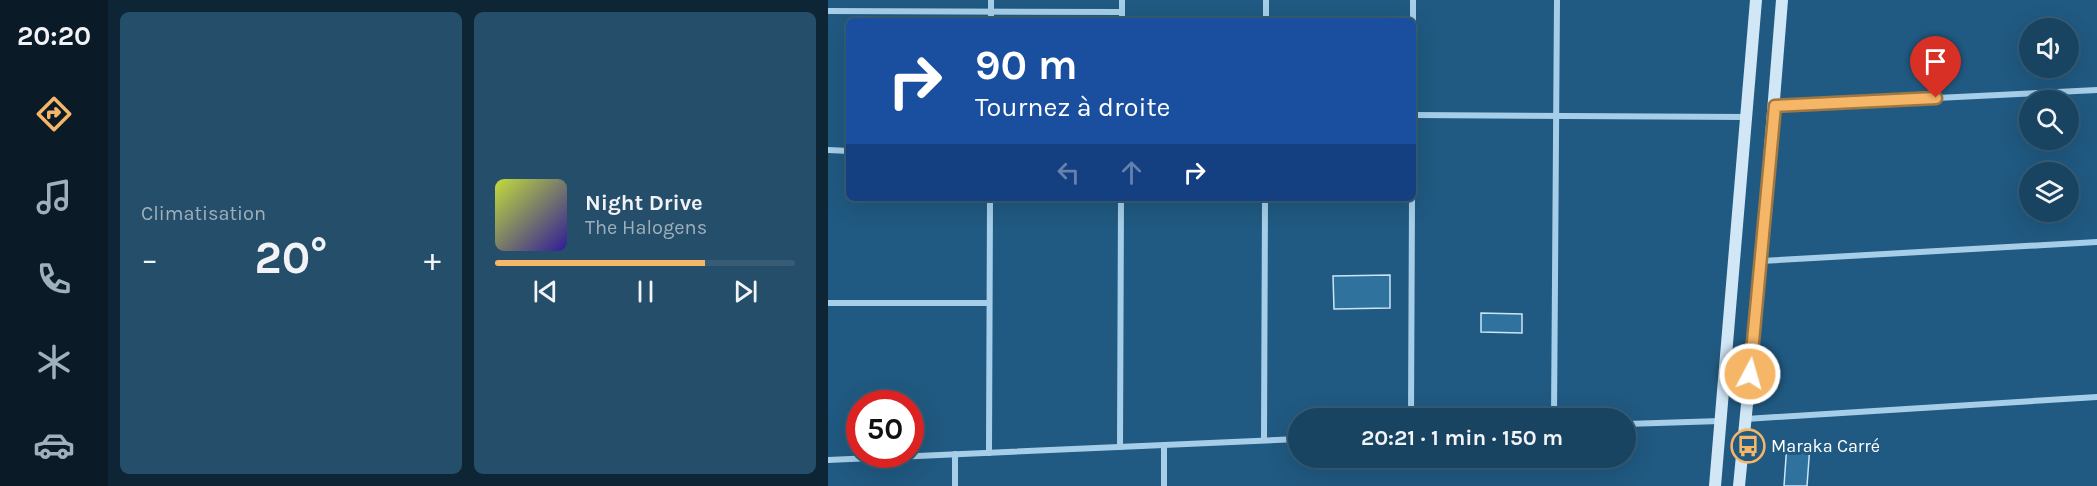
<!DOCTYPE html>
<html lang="fr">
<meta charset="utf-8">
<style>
:root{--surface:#184361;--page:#254e6a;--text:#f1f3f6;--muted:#9fb0bd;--line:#365c76;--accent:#f5b767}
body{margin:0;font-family:Karla,sans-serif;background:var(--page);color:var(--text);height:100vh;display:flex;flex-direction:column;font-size:22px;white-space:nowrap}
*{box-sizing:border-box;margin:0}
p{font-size:20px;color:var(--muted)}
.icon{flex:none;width:33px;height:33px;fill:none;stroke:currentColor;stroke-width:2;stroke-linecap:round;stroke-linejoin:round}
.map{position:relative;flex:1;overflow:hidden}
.sheet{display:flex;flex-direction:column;gap:12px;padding:12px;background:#0d2535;width:720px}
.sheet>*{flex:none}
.banner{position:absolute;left:18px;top:18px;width:570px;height:183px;border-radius:9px;box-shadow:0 6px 24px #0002,0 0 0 2px var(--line);background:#1a4fa0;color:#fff;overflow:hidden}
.tools{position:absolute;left:1191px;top:18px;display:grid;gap:12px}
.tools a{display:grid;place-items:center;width:60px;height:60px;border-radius:50%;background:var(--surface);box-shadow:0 6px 24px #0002,0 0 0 2px var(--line);font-size:30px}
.speed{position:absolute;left:18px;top:390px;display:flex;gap:12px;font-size:30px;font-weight:700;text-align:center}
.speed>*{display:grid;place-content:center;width:78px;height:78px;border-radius:50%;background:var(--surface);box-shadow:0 6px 24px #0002,0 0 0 2px var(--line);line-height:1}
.speed .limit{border:9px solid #d22;background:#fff;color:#111}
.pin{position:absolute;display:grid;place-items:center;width:51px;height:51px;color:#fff;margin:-62px -26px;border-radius:50% 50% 50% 0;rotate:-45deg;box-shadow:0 0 6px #0007}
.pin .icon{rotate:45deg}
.me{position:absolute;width:66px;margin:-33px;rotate:6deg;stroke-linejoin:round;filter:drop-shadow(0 0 4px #0008)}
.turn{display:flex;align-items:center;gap:21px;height:126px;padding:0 30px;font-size:27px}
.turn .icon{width:78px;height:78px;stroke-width:2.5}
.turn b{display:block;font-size:42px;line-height:51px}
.lanes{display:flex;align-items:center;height:57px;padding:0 30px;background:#0003;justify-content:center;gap:30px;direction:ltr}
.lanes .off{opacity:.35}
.big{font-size:45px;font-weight:700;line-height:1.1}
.sheet .widget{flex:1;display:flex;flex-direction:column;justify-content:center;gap:9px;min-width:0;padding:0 21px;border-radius:9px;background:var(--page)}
.song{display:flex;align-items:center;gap:18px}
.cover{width:72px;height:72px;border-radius:9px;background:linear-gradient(135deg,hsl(70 70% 55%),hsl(250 70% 35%))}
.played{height:6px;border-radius:3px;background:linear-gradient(90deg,var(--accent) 70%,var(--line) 70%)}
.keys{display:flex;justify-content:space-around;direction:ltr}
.heat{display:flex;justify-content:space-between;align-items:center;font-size:33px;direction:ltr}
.sheet .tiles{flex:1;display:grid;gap:12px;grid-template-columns:repeat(2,1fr)}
.trip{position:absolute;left:460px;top:408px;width:348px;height:60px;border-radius:30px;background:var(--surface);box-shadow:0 6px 24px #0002,0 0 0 2px var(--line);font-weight:700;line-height:60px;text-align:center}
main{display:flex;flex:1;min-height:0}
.menu{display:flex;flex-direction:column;width:108px;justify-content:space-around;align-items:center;background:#0a1b27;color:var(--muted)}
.menu .icon{width:42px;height:42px}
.menu .on{color:var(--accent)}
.menu b{font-size:27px;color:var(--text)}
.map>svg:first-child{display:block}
.building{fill:#30729e;stroke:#cae5f6;stroke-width:1.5}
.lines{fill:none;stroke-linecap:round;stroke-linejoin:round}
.street{stroke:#a6cee8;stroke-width:6}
.secondary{stroke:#d1e7f6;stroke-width:12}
.route-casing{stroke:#9f7743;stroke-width:15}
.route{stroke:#f5b767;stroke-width:10}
.labels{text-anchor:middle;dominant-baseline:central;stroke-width:6;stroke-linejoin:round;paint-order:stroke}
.poi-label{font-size:18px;fill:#fff;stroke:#205981;text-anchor:start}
</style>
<main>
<nav class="menu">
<b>20:20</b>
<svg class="icon on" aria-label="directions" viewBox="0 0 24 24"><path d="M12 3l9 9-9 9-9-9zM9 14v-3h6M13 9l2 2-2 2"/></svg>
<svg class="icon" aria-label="music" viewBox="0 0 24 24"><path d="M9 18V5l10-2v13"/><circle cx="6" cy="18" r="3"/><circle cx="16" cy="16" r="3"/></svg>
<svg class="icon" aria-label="phone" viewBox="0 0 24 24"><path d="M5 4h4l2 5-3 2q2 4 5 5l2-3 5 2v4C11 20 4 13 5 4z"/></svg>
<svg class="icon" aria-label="climate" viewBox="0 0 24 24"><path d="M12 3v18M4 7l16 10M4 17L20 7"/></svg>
<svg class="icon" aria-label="car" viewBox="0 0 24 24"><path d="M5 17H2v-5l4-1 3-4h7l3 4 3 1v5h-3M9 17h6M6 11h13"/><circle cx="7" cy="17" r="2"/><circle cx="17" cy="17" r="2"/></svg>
</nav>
<section class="sheet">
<div class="tiles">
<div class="widget"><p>Climatisation</p>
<div class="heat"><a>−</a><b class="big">20°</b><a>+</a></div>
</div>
<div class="widget">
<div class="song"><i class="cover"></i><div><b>Night Drive</b><p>The Halogens</p></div></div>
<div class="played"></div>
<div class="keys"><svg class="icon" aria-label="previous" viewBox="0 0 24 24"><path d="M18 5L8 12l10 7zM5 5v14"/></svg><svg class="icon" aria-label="pause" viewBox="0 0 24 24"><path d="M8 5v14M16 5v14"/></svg><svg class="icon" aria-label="next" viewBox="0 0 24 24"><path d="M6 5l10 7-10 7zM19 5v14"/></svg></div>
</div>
</div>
</section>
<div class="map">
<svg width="1269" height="486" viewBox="0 0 1269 486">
<rect width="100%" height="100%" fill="#205981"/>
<g class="building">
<path d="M562 275V308L506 309 505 276Z"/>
<path d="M653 313 694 314V333L653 332Z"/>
<path d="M959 443 982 445 979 486H956Z"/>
</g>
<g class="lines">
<g class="street">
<path d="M0 11 294 12"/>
<path d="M163 21V0"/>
<path d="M294 21V0"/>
<path d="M438 21V0"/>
<path d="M585 21V0"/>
<path d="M947 106 1269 90"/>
<path d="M585 115 918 117"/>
<path d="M0 150 21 151"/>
<path d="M933 261 1269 242"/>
<path d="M0 303H161"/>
<path d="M583 418 584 198"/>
<path d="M726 418 729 0"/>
<path d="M918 419 1269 397"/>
<path d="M798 424 892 421"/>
<path d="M436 440 437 198"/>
<path d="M336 445V486"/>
<path d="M292 447 293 198"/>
<path d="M161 453 162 198"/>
<path d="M0 460 471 439"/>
<path d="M127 486V454"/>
</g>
<g class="secondary">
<path d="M887 486 928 0"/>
<path d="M911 486 933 261 954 0"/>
</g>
</g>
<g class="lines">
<defs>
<path id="route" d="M922 374 947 106 1108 98"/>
</defs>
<use href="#route" class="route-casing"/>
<use href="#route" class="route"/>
</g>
<defs>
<symbol id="bus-ring" viewBox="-11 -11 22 22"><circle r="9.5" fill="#205981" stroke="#f5b767" stroke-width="1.5"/><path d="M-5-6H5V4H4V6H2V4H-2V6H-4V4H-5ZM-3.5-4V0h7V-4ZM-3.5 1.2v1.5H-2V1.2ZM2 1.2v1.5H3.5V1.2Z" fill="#f5b767"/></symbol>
</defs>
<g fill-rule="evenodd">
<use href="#bus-ring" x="901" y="427" width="38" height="38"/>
</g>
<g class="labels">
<g class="poi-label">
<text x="943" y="446">Maraka Carré</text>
</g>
</g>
</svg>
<div class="tools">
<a><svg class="icon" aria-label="sound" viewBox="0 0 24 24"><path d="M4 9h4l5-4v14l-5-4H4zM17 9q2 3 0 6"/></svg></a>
<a><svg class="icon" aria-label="search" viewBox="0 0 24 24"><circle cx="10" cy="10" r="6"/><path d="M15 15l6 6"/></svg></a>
<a><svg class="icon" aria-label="layers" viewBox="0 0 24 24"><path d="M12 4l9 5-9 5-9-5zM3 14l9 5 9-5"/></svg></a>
</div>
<div class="speed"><div class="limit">50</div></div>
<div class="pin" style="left:1108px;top:98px;background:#d93025"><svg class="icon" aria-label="arrive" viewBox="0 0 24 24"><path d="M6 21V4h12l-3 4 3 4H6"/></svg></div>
<svg class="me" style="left:922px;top:374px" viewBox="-20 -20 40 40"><circle r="17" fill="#f5b767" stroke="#fff" stroke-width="3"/><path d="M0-11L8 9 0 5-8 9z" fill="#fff"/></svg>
<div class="trip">20:21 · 1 min · 150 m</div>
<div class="banner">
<div class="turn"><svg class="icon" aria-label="right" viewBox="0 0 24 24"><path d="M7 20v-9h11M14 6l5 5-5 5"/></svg><div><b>90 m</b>Tournez à droite</div></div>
<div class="lanes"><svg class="icon off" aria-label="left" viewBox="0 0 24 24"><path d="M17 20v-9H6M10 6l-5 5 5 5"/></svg><svg class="icon off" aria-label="ahead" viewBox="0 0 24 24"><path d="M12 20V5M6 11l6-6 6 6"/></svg><svg class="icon" aria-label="right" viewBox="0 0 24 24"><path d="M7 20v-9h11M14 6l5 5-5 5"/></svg></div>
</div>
</div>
</main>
